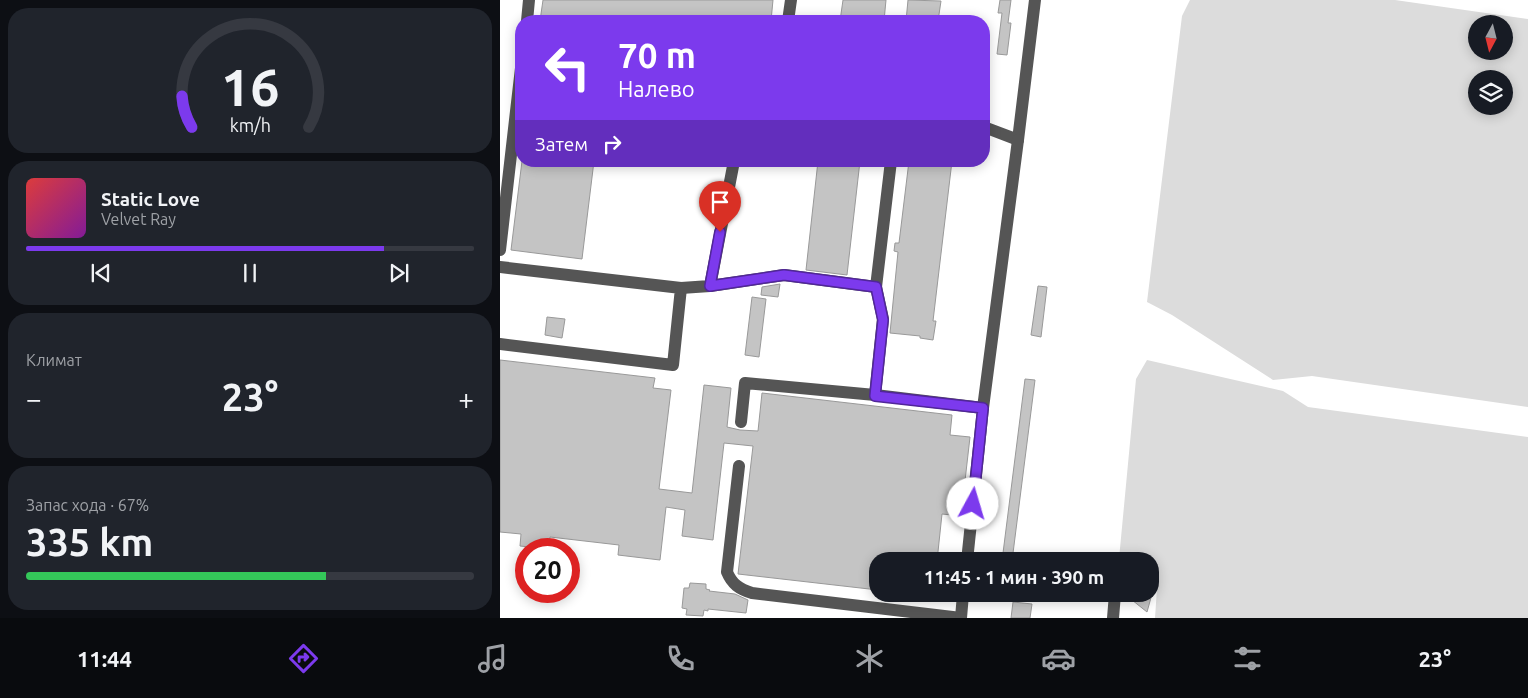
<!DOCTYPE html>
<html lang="ru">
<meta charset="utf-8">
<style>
:root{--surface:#171b24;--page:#20242c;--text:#f1f3f6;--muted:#9ea1a6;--line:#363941;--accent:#7c3aed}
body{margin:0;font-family:Ubuntu,sans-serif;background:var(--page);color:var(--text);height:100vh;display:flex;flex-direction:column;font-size:19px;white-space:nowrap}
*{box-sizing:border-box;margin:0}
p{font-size:16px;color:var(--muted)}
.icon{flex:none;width:28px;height:28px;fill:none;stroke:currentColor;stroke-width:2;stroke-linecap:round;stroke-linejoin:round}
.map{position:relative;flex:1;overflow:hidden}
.drawer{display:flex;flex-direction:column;gap:8px;padding:8px;background:#0d0f14;width:500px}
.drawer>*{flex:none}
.hud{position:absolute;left:15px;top:15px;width:475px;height:152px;border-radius:20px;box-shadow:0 2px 12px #0003;background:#7c3aed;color:#fff;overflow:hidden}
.needle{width:32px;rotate:187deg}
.fabs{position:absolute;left:968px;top:15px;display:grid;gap:10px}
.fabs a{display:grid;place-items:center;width:45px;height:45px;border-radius:50%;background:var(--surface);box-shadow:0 2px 12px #0003;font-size:25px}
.speed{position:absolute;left:15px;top:538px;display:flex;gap:10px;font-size:25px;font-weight:700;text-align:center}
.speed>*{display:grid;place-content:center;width:65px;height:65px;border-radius:50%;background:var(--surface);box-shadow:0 2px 12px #0003;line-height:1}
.speed .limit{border:8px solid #d22;background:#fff;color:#111}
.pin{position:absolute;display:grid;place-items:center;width:42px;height:42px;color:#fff;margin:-51px -21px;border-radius:50% 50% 50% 0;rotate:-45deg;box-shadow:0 0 5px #0007}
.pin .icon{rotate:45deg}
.me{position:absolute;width:55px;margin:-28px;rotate:6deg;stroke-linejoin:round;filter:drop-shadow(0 0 4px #0008)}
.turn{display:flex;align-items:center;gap:18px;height:105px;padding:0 20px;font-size:22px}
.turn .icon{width:65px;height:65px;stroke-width:2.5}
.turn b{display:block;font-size:35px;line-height:42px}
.then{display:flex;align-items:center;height:48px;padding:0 20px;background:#0003;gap:10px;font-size:19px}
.big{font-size:38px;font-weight:600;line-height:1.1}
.drawer .widget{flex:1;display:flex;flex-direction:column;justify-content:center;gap:8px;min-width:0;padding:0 18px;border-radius:20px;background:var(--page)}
.drawer .dial{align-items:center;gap:0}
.dial svg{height:130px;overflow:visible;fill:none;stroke:var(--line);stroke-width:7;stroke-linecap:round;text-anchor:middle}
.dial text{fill:var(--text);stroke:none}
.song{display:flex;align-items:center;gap:15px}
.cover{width:60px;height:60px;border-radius:8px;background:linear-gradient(135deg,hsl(0 70% 55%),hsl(290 70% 35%))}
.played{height:5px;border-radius:2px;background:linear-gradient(90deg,var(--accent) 80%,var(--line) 80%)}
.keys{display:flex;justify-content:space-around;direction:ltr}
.heat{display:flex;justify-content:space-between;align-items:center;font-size:28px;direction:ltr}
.charge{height:8px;border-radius:4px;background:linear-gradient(90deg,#34c759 67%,var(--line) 0)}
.trip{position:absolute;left:369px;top:552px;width:290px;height:50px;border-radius:20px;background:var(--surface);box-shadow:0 2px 12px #0003;font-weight:600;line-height:50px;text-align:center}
.tab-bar{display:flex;height:80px;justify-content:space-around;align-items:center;background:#090b0e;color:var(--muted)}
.tab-bar .icon{width:35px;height:35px}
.tab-bar .selected{color:var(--accent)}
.tab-bar b{font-size:22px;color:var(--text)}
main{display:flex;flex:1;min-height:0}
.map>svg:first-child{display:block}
.green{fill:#dcdcdc;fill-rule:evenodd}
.building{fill:#c4c4c4;stroke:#999}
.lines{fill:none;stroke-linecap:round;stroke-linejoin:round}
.minor{stroke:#555;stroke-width:12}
.route-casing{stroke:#51269a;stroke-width:12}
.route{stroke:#7c3aed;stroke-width:9}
</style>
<main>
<section class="drawer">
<div class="widget dial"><svg viewBox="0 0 100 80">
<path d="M14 69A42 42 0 1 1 86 69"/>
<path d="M14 69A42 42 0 0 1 8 50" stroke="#7c3aed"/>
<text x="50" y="56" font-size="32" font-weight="700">16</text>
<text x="50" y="72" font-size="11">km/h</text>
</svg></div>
<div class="widget">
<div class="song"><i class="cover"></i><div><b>Static Love</b><p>Velvet Ray</p></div></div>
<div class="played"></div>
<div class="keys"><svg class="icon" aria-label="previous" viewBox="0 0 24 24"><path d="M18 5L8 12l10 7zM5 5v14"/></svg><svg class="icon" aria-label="pause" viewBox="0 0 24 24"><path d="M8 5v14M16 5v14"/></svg><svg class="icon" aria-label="next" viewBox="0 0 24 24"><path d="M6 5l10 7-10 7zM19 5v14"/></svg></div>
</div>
<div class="widget"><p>Климат</p>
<div class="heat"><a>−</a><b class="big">23°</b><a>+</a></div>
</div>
<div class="widget"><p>Запас хода · 67%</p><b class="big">335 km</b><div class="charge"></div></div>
</section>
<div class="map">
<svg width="1028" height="618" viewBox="0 0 1028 618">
<rect width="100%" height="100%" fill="#fff"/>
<g class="green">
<path d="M690 0H895L1028 19V407L812 376 773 380 672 315 647 302 682 16ZM976 24H1004V51H976ZM976 79H1004V106H976Z"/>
<path d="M647 360 783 391 808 407 1028 437V618H655L658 573 650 570V561H625L619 559 636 379Z"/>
</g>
<g class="building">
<path d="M43 0H273L271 21H40Z"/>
<path d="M343 0H386L384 21H340Z"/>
<path d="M408 0 441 1 438 21H406Z"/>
<path d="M500 0H511L508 23H511L507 55 497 54 502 13H498Z"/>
<path d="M22 161H94L82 259 11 250Z"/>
<path d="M318 161H360L347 275 306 270Z"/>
<path d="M409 161H452L433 321H436L433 340 420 338V336L390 333 398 252 394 251 395 243H399Z"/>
<path d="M280 284 278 297 261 295 262 287Z"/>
<path d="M538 286 547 287 541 337 531 335Z"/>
<path d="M252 297 266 299 259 357 245 355Z"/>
<path d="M47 317 65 319 62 338 45 335Z"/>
<path d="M0 360 155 378 153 388 171 390 159 489 192 493 204 385 231 388 227 427 240 430 258 431 262 393 452 415 450 435 470 437 461 516 442 514 437 561H378V590L238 574 253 446 224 443 213 540 182 536 185 510 166 507 160 560 118 555 119 545 50 537 49 549 20 546 21 534 0 532Z"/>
<path d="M525 379 535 380 512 561H502Z"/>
<path d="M190 583 206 584V589L210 590 209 591 235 594 248 600 246 613 208 609V611L204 610 203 616 186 615 187 609 182 608 184 588H189Z"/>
<path d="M634 594H652L647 612 632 600Z"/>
<path d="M513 602 532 604 530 618H511Z"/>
</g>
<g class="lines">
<g class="minor">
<path d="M27 21 29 0"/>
<path d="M288 21 291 0"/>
<path d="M484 127 518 140 535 0"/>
<path d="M0 250 21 68"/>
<path d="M0 267 181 288 173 365 0 344"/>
<path d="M210 286 284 275 376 287 383 319 375 395"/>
<path d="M376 287 391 161"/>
<path d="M181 288 210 286 234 161"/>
<path d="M483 408 518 140"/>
<path d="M241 422 245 383 375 395 483 408 467 561"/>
<path d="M239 466 227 572C232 584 239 589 252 593L461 618"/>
<path d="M461 618 463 594"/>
<path d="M613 618 615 594"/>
</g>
</g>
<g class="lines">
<defs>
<path id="route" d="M220 232 210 286 284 275 376 287 383 320 375 396 483 408 473 504"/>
</defs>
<use href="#route" class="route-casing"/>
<use href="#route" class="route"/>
</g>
</svg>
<div class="fabs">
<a><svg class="needle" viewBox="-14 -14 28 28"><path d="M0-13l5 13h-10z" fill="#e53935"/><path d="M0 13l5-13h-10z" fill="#9ea1a6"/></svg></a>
<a><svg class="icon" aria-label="layers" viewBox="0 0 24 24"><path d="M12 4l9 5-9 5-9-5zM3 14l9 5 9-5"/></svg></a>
</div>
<div class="speed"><div class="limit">20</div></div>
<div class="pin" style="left:220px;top:232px;background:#d93025"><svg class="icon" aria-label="arrive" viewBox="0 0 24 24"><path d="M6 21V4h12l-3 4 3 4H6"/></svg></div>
<svg class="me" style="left:473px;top:504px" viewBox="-20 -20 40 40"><circle r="19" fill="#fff"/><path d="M0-13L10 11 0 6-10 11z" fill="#7c3aed"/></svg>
<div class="trip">11:45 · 1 мин · 390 m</div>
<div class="hud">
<div class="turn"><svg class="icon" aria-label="left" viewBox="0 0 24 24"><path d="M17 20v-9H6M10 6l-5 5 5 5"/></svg><div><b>70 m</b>Налево</div></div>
<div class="then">Затем<svg class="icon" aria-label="right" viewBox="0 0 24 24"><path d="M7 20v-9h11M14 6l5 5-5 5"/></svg></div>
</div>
</div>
</main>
<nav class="tab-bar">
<b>11:44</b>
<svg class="icon selected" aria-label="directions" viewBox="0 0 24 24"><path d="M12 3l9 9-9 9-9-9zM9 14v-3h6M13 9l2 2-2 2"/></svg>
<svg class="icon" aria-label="music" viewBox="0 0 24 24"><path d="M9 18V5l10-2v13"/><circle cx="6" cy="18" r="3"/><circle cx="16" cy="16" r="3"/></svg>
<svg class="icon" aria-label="phone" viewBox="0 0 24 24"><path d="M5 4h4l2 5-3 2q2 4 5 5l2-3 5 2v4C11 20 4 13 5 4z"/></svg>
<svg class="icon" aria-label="climate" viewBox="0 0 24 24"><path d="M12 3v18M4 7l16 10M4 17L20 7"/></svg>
<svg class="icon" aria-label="car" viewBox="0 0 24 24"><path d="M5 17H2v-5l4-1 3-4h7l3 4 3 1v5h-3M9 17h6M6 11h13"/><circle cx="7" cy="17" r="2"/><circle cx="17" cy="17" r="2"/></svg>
<svg class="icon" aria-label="filters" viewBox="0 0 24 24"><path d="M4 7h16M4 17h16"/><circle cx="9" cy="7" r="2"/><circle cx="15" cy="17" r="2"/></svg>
<b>23°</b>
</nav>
